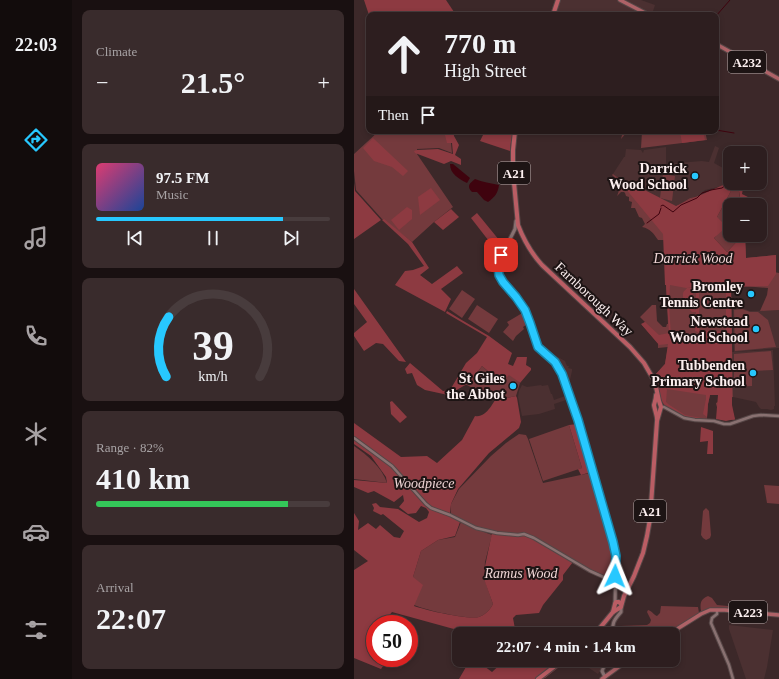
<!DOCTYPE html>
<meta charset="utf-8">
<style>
:root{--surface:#2d1e1f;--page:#392b2c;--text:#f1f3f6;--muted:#a7a2a4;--line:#483c3d;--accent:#27c8ff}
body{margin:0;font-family:"Times New Roman",serif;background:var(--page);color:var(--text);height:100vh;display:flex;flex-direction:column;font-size:15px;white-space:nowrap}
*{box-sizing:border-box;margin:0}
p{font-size:13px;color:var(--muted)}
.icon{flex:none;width:22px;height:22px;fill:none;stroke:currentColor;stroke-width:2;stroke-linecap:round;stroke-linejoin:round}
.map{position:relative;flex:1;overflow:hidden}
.details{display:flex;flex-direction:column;gap:10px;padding:10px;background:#191011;width:282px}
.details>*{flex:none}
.top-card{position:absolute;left:12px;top:12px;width:353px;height:122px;border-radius:8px;box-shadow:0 2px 6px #0003,0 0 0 1px var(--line);background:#2d1e1f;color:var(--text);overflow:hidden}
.tools{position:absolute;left:369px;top:146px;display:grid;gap:8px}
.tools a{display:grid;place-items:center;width:44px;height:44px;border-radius:8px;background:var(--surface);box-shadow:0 2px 6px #0003,0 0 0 1px var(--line);font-size:20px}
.speed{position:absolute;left:12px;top:615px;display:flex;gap:8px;font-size:20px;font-weight:700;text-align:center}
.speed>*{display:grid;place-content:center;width:52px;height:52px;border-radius:50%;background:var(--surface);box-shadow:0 2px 6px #0003,0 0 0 1px var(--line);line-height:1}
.speed .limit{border:6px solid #d22;background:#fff;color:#111}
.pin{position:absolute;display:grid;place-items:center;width:34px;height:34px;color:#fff;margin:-17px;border-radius:8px;box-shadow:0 2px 6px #0006}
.me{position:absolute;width:44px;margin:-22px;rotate:2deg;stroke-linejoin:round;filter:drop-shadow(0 0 3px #0008)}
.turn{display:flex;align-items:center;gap:14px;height:84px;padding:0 12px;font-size:18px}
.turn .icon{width:52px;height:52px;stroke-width:2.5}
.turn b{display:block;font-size:28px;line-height:34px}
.then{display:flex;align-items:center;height:38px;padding:0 12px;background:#0003;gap:8px;font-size:15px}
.big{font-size:30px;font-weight:700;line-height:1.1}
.details .tile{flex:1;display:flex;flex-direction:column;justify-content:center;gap:6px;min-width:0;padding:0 14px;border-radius:8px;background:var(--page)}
.details .dial{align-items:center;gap:0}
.dial svg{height:104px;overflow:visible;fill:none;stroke:var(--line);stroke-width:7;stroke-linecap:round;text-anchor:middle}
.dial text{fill:var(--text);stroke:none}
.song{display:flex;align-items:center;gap:12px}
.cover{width:48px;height:48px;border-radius:6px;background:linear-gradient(135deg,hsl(340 70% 55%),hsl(220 70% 35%))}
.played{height:4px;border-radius:2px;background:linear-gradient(90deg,var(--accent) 80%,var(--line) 80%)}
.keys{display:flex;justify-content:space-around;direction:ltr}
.heat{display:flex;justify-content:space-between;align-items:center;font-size:22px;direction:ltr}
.charge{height:6px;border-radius:3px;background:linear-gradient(90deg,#34c759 82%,var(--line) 0)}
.trip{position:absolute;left:98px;top:627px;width:228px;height:40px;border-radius:8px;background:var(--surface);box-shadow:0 2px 6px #0003,0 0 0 1px var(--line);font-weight:700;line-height:40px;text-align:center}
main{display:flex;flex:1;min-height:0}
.tab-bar{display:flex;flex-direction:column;width:72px;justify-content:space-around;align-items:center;background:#120c0c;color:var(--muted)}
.tab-bar .icon{width:28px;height:28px}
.tab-bar .current{color:var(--accent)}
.tab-bar b{font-size:18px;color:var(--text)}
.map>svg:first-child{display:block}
.built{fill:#4b3031}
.green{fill:#743a3d}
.forest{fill:#8d3a41;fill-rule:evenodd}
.water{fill:#3f030e}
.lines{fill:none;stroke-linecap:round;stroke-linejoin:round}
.stream{stroke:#3f030e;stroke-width:1}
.tertiary-casing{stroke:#564646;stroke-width:4.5}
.secondary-casing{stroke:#564646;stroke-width:5}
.primary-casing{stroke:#564646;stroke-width:5.5}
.trunk-casing{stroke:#564646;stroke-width:6}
.tertiary{stroke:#897171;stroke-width:2.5}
.secondary{stroke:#897171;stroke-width:3}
.primary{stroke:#ae6267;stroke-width:3.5}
.trunk{stroke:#ba5d64;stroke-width:4}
.route-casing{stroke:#1982a6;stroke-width:10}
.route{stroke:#27c8ff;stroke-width:7}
.poi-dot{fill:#27c8ff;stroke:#1d1414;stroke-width:1.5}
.labels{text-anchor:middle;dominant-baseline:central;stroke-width:4;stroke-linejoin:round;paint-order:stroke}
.shield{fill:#1d1414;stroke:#b9adad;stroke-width:1}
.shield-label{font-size:13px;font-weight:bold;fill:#fcefef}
.poi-label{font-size:14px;font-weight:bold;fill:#fcefef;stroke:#1d1414;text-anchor:end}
.park-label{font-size:14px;font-style:italic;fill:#efd5d5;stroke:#1d1414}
.street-label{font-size:14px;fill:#fcefef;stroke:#1d1414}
</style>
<main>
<nav class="tab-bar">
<b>22:03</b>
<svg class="icon current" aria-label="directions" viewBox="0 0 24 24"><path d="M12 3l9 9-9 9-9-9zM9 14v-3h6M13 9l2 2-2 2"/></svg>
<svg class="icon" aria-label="music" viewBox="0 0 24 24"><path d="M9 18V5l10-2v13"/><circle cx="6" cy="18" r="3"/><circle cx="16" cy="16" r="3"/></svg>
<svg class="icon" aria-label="phone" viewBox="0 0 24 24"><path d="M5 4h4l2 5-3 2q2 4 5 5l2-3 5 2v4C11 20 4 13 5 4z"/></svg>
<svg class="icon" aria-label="climate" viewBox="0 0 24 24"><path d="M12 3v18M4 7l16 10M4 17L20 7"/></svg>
<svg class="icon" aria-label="car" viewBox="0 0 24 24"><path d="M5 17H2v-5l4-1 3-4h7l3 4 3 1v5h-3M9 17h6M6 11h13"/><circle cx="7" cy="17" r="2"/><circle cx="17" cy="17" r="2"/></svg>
<svg class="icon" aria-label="filters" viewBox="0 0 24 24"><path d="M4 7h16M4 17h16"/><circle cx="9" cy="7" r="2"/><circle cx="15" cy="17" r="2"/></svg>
</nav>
<section class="details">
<div class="tile"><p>Climate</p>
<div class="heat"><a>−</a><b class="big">21.5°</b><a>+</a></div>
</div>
<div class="tile">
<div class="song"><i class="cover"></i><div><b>97.5 FM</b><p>Music</p></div></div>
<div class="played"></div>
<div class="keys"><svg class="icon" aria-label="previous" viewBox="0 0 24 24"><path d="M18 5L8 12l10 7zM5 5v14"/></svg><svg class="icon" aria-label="pause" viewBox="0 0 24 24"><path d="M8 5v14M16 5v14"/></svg><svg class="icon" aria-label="next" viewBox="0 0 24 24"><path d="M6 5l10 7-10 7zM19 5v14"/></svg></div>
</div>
<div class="tile dial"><svg viewBox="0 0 100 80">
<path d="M14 69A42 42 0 1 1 86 69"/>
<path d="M14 69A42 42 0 0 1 16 23" stroke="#27c8ff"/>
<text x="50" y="56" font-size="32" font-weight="700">39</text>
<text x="50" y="72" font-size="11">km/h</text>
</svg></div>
<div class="tile"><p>Range · 82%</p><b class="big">410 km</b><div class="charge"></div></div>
<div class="tile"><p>Arrival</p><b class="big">22:07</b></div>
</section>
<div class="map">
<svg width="425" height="679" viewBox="0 0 425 679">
<rect width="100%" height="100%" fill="#3c2829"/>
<g class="built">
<path d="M205 0H287L301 5 298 14 288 10 285 15H202Z"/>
<path d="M361 146 365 148 360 163 376 172 369 186 351 190 344 196 336 198 321 207 279 184H273L259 174 270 157H271L272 149 287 150 289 153 290 150 312 147V164L348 161 355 162Z"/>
<path d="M388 308 396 311 425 310V348L380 352 379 309Z"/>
<path d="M419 350 421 406H420V409L417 410 413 409H407L405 407 402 402 379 397 378 352Z"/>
<path d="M202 356 211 361 213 366H215L214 368 218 369V371L215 384 210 372H209L200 358Z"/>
<path d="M168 385 173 387 187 385 188 386 194 385 197 394H198L200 400 214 395 215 399 200 404 201 409 185 414 168 416 164 397 165 391Z"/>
<path d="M375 625 419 630 413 667 410 679H392L375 629Z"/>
<path d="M223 660H252L244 674Z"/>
</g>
<g class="green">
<path d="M25 131H105L100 134 97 143 98 153 85 148 63 149V154L99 207 80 222 58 242 28 219 2 190 0 171V154Z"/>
<path d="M269 131H351L353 140 287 148 288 132H273L267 139Z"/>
<path d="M259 174 273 184H279L321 207 336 198 345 196 363 217 378 189 385 191 387 205H396H376V235H389L373 252 360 238 363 235 358 238 371 256 391 235 392 258 422 255 420 272 425 273V310L406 311 413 295 414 288 377 285 379 397 375 398 381 420H367L362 404V403L364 402V395H356L354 404 353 419H336L309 403 306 396 301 375 311 364 314 347 304 348V343L288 325 291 322 286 317 298 305H302L303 321 309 327H312L313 324H314L312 285H311V240H304C299 233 297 229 288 227L291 224 288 218 285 217 281 208H277L278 202 275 201V197L272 196 271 193 270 192H267L263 196C267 188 265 181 258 175Z"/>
<path d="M309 174 321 176 318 201 306 198Z"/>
<path d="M108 290 121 299 108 318 95 309Z"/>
<path d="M123 305 144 319 135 333 114 319Z"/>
<path d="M388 309 396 312H404L414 320 422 347 381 351 380 310Z"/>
<path d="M170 312 175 323 169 327 170 329 162 336 159 341 149 332 155 325 153 322Z"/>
<path d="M417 351 419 370 398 371V386L380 387V354Z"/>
<path d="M128 366 147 383 155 374 166 383 162 396 153 398 143 393 126 392 111 384 117 381Z"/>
<path d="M215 425 228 468 189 481 175 439Z"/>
<path d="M165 434 172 435 174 439 189 483 236 473 260 554 259 579 237 570 180 537 127 529 121 527 97 514V504L105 489 137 456 152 443Z"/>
<path d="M0 446C13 455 28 467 33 483L0 479Z"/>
<path d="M410 485 425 486V504L413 503Z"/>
<path d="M352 508 355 511 357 535 356 538 352 540 349 538 347 535 349 511Z"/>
<path d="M107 522 117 527 138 535 131 562 130 578 139 604C136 610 131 615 125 617 115 620 71 610 60 605L59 577 67 551 84 540 101 537Z"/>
<path d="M354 596 358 598 363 605 374 606 375 608 357 609 348 612 347 611C346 604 346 599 354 596Z"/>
<path d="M307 606 343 607H344L345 613 313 634H267L266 628V626L293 625 296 623 297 620 293 612 294 610C298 611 300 615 303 616L306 613Z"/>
</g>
<g class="forest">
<path d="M10 0H92L102 15H15Z"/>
<path d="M90 131H99L100 136 105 145 101 155 107 159V165L97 161 90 164 61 153 60 151 63 150 84 149 99 154 98 143H93Z"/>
<path d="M131 131H159L157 142 156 151 126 141Z"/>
<path d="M333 131H349L351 140 328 143 326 132Z"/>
<path d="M19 138 54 171 49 176 38 167 20 161 9 148Z"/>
<path d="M376 172V183H390L388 194 400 200 398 205H387L384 202 386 196 385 191 378 189 363 217 370 224 369 230 360 238 373 252 389 235H391L392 258 422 255V274L414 286 377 287 378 344V405L381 419 372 421 362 419 364 395H356L354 404 353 417 349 414 352 399V395L313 389 312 402 314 404 331 415 352 419C347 419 341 420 336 419 328 418 313 410 309 403 304 395 304 384 301 375L311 364 314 344 305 345 287 324 291 322 305 335 315 333 312 285H311L309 234 262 177 273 184H279L322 206 369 185ZM316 285 332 288 341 287 372 286V332L345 330V288H342V310L339 309 337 302 340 288H333C332 290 329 291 329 294 328 300 334 308 338 312H342L341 331 348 334 354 339H347L317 336 315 304Z"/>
<path d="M0 183 1 191 27 220 0 239Z"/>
<path d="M77 188 86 200 66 215 64 197Z"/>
<path d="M53 207 58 210V219L45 230 37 220Z"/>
<path d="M97 209 105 217 89 230 80 222Z"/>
<path d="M123 213 150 246 145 254 117 218Z"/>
<path d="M30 219 58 242 75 268 66 275 78 284 103 266 109 273 87 289 97 299 91 312 41 285 51 271 59 270 70 266 54 244 28 220Z"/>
<path d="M0 289 52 362 45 361 29 344 22 343 10 351 0 336V333L13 322 0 304Z"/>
<path d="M93 311 106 319 135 336 158 353 154 364 159 366 163 357H173L172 365 177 368V370L166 383 155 375 148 383 128 366 117 381 112 383 113 384 94 395 71 390 63 385 58 373 53 374 51 369 56 363 89 391 96 390 112 363 123 353 133 337 92 313Z"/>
<path d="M145 394 153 398 162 396 163 398 167 422 165 428 135 453 104 489 97 504 96 514 106 522 101 536 84 540 67 551 59 577 69 585 60 606C71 610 114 620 125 617 131 615 136 610 139 604L131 582 130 571 138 533 170 535 180 538 219 562 209 575V580L189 605 185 613 162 615 159 618 161 629 165 634 132 633 118 634 38 612 28 624H21V658H35L27 669 0 658V570L14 561 0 550V513L5 521 4 530 14 523 22 529 26 525 40 537 46 538 50 531 29 514 27 515 19 511 20 508 18 504 22 503 26 507 44 509 65 522 73 518 75 512 72 508 67 506 62 513 54 514 45 507 50 501 49 495 40 502 20 491 14 493 0 487V480L33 483 32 477 17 456 0 444V423L47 457 73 456 83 463 108 440 121 416C133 418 139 402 145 394Z"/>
<path d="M38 401 53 417 46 423 37 414 36 402Z"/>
<path d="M223 424 237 472 227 475 224 469 228 468 215 425Z"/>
<path d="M347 427 359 431V454H353L354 441 346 442Z"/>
<path d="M116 660H128L130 666 138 672 151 660H214L191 678 188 679H105Z"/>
</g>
<g class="water">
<path d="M96 164H99L116 178 113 183C105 179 96 174 96 164Z"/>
<path d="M121 179C128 182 137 183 145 185 144 193 141 197 134 202L130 200 123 192H118C112 186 116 183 121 179Z"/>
</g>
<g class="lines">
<g class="stream">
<path d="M362 16 376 0"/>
<path d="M362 130 380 133"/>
<path d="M276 131 296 132 315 131"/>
<path d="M307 206 309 205 319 212 327 205 343 198 348 193 357 190 368 188 376 182"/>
<path d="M293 223 305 214 307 208"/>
</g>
<defs>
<g id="tertiary">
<path d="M307 407H310L330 418 341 420 360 421 370 424H376L399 416 407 415 425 416"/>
<path d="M0 438 38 466 72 504 77 508 96 515 122 528 143 533 164 535 170 534 180 538 236 571 256 580 261 581"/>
<path d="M363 610V614L358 618 357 623 375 665 379 679"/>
</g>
<g id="secondary">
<path d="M162 221 161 229 158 235 146 258 144 267V273L149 282 162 297 171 310 176 323 180 337 184 347 200 361 208 374 224 420 261 551 262 557 261 604"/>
<path d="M258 634C259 622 259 621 267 612V606"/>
<path d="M251 677 248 671 253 660"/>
</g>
<g id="primary">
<path d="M266 0 295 15"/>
<path d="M362 44 425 79"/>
<path d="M315 634 347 614 356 610H371L425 615"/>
<path d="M248 679 274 660"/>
</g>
<g id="trunk">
<path d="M199 15 204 0"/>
<path d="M161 131 159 150V172L164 225C169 238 178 254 188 265L276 347 290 363 301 382 305 401 307 407 303 421 296 519 293 536 289 553 280 576 270 596 267 607 259 612 241 634"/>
<path d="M302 395C302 399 301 401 300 405 300 407 303 415 303 419"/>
<path d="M259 612 261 604 262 602H265L267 604"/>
<path d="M184 679 209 660"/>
</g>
</defs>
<use href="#tertiary" class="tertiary-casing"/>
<use href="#secondary" class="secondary-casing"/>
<use href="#primary" class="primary-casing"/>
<use href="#trunk" class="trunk-casing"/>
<use href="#tertiary" class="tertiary"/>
<use href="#secondary" class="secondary"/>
<use href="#primary" class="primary"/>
<use href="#trunk" class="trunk"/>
</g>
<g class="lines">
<defs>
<path id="route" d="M147 255 144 267 145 275 149 282 162 297 171 310 176 323 184 347 201 362 208 374 224 420 259 542 262 556 261 576"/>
</defs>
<use href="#route" class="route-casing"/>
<use href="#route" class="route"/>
</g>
<g class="poi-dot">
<circle cx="341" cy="176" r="4"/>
<circle cx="397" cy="294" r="4"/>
<circle cx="402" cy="329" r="4"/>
<circle cx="399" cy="373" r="4"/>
<circle cx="159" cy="386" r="4"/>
</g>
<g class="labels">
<g class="shield">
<rect x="374" y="51" width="38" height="22" rx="3"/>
<rect x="144" y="162" width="32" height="22" rx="3"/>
<rect x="280" y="500" width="32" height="22" rx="3"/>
<rect x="375" y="601" width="38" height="22" rx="3"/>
</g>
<g class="shield-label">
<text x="393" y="62">A232</text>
<text x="160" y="173">A21</text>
<text x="296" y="511">A21</text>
<text x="394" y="612">A223</text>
</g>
<g class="poi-label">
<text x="333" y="168">Darrick<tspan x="333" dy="16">Wood School</tspan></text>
<text x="389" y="286">Bromley<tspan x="389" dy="16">Tennis Centre</tspan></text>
<text x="394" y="321">Newstead<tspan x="394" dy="16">Wood School</tspan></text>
<text x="391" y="365">Tubbenden<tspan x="391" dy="16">Primary School</tspan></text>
<text x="151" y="378">St Giles<tspan x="151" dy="16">the Abbot</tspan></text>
</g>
<g class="park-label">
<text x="339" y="258">Darrick Wood</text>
<text x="70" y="483">Woodpiece</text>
<text x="167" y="573">Ramus Wood</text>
</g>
<g class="street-label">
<text transform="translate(240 299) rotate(43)">Farnborough Way</text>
</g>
</g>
</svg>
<div class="tools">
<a>+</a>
<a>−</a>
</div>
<div class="speed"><div class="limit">50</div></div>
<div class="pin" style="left:147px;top:255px;background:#d93025"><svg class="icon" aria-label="arrive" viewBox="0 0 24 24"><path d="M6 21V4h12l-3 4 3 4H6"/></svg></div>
<svg class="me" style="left:261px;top:576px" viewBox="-20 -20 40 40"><path d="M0-17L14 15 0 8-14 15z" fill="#27c8ff" stroke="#fff" stroke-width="4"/></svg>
<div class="trip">22:07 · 4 min · 1.4 km</div>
<div class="top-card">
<div class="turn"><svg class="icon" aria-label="ahead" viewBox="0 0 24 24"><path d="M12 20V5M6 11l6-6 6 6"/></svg><div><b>770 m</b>High Street</div></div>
<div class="then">Then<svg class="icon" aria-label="arrive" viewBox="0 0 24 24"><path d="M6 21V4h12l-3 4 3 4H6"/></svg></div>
</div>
</div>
</main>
